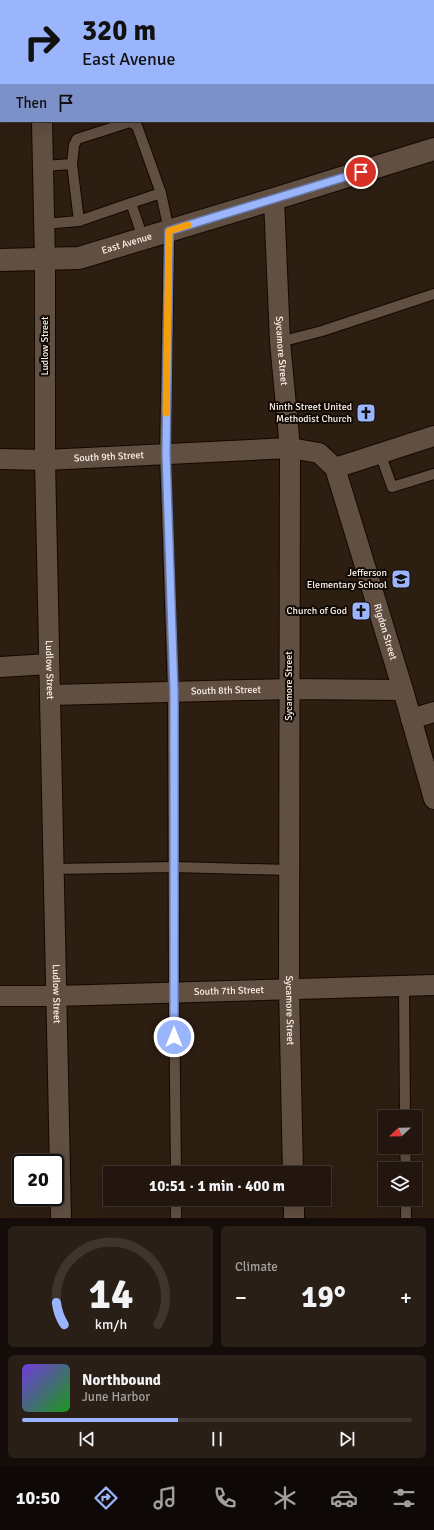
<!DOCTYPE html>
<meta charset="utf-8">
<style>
:root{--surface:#22160e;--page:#2a1f17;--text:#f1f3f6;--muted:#a29f9e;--line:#3f352e;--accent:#9bb5fd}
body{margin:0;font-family:Signika,sans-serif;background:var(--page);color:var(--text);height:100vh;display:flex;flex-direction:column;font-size:15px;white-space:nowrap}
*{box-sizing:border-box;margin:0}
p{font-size:13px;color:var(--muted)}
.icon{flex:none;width:22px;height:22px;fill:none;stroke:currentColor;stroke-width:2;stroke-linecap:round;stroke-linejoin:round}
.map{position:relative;height:1218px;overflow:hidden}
.sheet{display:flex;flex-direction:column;gap:8px;padding:8px;background:#130c08;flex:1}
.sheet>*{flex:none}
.hud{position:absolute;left:0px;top:0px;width:434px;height:122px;box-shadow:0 4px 16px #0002,0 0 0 1px var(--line);background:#9bb5fd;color:#111;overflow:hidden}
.needle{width:26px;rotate:248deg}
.controls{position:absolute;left:378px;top:1110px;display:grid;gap:8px}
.controls a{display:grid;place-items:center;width:44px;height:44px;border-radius:0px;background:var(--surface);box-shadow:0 4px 16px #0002,0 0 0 1px var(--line);font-size:20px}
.speed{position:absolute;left:12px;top:1154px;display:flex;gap:8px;font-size:20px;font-weight:700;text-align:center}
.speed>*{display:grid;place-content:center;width:52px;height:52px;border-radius:50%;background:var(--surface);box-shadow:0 4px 16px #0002,0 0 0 1px var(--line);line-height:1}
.speed .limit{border:2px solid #111;border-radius:6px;background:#fff;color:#111}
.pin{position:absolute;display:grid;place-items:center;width:34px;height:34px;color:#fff;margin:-17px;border:2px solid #fff;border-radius:50%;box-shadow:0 1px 4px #0007}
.me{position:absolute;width:44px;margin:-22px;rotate:0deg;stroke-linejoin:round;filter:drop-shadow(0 0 3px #0008)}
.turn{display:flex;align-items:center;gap:14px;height:84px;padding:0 16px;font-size:18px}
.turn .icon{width:52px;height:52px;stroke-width:2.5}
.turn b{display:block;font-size:28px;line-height:34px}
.then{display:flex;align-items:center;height:38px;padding:0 16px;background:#0003;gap:8px;font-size:15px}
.big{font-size:30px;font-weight:700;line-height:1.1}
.sheet .card{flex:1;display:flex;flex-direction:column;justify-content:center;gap:6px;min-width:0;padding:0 14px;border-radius:6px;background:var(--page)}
.sheet .dial{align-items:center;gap:0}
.dial svg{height:104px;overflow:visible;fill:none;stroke:var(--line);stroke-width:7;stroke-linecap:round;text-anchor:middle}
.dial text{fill:var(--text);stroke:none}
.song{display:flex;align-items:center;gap:12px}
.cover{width:48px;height:48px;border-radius:6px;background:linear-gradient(135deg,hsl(260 70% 55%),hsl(120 70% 35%))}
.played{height:4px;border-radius:2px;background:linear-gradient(90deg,var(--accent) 40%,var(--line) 40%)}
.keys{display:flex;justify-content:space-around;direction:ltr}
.heat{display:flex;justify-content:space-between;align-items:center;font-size:22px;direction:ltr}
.sheet .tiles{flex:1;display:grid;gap:8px;grid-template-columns:1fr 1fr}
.card:last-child{grid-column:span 2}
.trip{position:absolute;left:103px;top:1166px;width:228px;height:40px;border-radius:0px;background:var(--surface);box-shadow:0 4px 16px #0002,0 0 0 1px var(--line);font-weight:700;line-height:40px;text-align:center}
.tabs{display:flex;height:64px;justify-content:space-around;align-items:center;background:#0e0906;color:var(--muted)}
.tabs .icon{width:28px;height:28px}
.tabs .on{color:var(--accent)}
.tabs b{font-size:18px;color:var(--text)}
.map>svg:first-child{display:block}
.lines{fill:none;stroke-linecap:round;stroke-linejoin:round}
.service-casing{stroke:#150801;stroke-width:12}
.minor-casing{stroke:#150801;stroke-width:22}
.tertiary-casing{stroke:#150801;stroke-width:24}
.service{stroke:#614f42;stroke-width:10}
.minor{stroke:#614f42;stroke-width:20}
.tertiary{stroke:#614f42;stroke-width:22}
.route-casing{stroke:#6576a4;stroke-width:10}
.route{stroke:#9bb5fd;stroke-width:7}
.slow{stroke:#f59e0b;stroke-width:7}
.labels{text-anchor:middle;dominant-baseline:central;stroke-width:4;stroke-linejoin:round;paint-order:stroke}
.street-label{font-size:10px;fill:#fcf1e9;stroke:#100a05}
.poi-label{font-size:10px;fill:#fcf1e9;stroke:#100a05;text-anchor:end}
</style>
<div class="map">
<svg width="434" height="1218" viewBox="0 0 434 1218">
<rect width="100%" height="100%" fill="#2d1e12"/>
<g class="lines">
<defs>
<g id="service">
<path d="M395 0V1"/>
<path d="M433 1H434"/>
<path d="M43 166 72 164 74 145 77 139 130 122 137 126 161 193 169 231 165 454 173 692 174 992 176 1173"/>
<path d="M131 203 161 193"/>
<path d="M79 221 131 203 143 238"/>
<path d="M44 224 79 221 72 164"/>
<path d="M280 342 322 331 434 294"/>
<path d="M380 453 392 487 434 474"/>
<path d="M53 869 174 867 289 870"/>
<path d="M404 986 405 1117"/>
<path d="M405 1147 406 1169"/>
<path d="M176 1199V1218"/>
<path d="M406 1199V1218"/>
</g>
<g id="minor">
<path d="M41 0V1"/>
<path d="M56 1 59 0"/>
<path d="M0 25H1"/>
<path id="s1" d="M42 121 45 260V460L61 1218"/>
<path id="s2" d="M274 199 280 342 290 448 289 988 293 1173"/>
<path id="s3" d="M0 459 45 460 290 448 319 453 335 468 403 690 434 799"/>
<path d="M335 468 434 436"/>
<path d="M0 667 49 664"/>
<path id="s4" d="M50 695 289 689 403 690"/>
<path d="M411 719 434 712"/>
<path id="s5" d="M0 996H56L434 985"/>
<path d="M294 1199V1218"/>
</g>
<g id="tertiary">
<path id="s6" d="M0 260 79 258 274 199 434 149"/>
</g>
</defs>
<use href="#service" class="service-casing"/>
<use href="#minor" class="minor-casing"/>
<use href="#tertiary" class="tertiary-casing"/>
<use href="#service" class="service"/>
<use href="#minor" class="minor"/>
<use href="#tertiary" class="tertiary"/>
</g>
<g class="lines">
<defs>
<path id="route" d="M174 1037V692L166 454 169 231 361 172"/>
</defs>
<use href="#route" class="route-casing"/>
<use href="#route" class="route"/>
<path class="slow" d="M166 413 169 231 188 225"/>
</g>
<defs>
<symbol id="church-square" viewBox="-11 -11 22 22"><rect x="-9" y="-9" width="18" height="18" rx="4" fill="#9bb5fd" stroke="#100a05"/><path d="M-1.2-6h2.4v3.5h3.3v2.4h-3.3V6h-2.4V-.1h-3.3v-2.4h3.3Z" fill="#111"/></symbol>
<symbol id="school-square" viewBox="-11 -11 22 22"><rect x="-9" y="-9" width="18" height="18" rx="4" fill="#9bb5fd" stroke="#100a05"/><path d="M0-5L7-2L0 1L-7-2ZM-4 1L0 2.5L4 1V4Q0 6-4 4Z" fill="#111"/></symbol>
</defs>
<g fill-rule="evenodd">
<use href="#church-square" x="355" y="402" width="22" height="22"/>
<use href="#school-square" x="390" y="568" width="22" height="22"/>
<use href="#church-square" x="350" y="600" width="22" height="22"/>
</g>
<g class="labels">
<g class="street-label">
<text stroke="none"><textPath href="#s6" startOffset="129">East Avenue</textPath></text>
<text transform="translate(45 346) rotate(-90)">Ludlow Street</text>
<text stroke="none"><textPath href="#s2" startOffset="152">Sycamore Street</textPath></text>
<text stroke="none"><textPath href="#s3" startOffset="109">South 9th Street</textPath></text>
<text stroke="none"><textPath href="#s3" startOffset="513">Rigdon Street</textPath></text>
<text stroke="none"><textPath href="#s1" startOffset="549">Ludlow Street</textPath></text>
<text transform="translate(289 686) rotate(-90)">Sycamore Street</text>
<text stroke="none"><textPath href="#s4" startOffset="176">South 8th Street</textPath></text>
<text stroke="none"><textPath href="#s5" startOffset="229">South 7th Street</textPath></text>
<text stroke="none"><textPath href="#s1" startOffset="873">Ludlow Street</textPath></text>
<text stroke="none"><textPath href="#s2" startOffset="812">Sycamore Street</textPath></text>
</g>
<g class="poi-label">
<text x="352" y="407">Ninth Street United<tspan x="352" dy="12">Methodist Church</tspan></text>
<text x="387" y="573">Jefferson<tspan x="387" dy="12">Elementary School</tspan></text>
<text x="347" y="611">Church of God</text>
</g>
</g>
</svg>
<div class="controls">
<a><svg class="needle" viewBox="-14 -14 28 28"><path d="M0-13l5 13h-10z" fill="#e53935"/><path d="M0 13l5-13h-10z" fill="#a29f9e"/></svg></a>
<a><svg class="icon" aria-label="layers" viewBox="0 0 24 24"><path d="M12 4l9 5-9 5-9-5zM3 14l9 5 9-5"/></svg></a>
</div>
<div class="speed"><div class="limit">20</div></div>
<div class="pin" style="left:361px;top:172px;background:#d93025"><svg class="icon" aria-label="arrive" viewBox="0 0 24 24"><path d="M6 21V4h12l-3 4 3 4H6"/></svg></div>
<svg class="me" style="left:174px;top:1037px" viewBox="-20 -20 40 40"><circle r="17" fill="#9bb5fd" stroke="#fff" stroke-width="3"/><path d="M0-11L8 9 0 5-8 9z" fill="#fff"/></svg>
<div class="trip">10:51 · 1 min · 400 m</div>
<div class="hud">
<div class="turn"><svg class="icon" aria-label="right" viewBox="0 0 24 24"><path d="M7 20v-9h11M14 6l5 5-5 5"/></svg><div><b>320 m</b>East Avenue</div></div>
<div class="then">Then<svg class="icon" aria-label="arrive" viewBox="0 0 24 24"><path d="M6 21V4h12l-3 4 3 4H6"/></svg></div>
</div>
</div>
<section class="sheet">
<div class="tiles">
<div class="card dial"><svg viewBox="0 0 100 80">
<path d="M14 69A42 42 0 1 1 86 69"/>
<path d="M14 69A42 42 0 0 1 8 52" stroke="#9bb5fd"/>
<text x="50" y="56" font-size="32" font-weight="700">14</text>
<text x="50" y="72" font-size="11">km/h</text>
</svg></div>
<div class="card"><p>Climate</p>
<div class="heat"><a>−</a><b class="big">19°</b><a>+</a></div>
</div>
<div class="card">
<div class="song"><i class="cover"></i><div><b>Northbound</b><p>June Harbor</p></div></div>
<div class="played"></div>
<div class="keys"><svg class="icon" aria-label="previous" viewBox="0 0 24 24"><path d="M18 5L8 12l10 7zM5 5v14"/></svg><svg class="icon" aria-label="pause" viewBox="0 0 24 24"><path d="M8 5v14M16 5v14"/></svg><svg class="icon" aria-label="next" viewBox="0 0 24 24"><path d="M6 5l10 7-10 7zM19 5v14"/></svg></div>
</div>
</div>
</section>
<nav class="tabs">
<b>10:50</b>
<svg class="icon on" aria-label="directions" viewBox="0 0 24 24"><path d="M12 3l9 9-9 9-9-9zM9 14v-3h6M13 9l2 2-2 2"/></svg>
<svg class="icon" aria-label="music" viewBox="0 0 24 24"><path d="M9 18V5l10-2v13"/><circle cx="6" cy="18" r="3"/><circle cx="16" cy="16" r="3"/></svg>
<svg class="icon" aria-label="phone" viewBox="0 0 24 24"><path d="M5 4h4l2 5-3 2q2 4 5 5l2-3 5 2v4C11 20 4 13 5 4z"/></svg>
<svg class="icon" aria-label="climate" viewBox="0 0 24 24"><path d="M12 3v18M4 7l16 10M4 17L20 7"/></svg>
<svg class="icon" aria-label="car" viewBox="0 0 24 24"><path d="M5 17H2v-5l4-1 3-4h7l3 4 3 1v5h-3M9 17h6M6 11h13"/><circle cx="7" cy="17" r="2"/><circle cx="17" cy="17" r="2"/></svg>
<svg class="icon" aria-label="filters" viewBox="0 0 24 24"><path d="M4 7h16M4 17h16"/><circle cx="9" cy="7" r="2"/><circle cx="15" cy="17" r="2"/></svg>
</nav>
